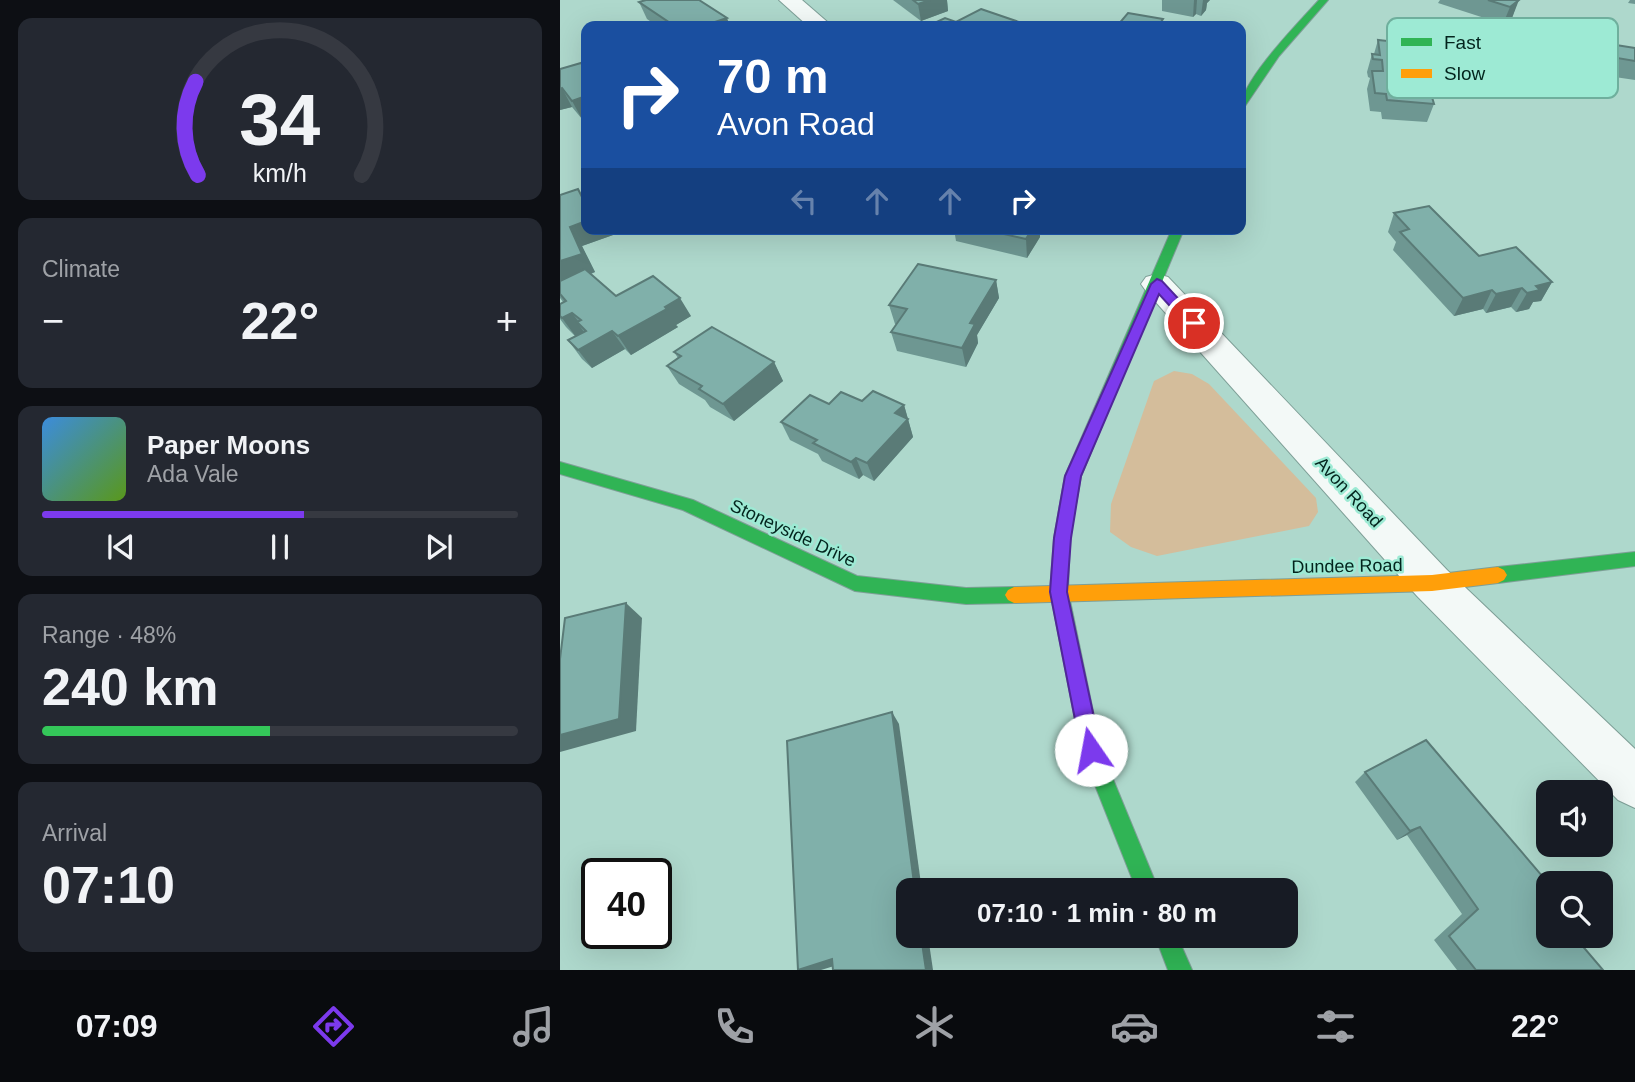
<!DOCTYPE html>
<meta charset="utf-8">
<style>
:root{--surface:#171b24;--page:#242831;--text:#f1f3f6;--muted:#9ea1a6;--line:#363941;--accent:#7c3aed}
body{margin:0;font-family:Arial,sans-serif;background:var(--page);color:var(--text);height:100vh;display:flex;flex-direction:column;font-size:26px;white-space:nowrap}
*{box-sizing:border-box;margin:0}
p{font-size:23px;color:var(--muted)}
.icon{flex:none;width:38px;height:38px;fill:none;stroke:currentColor;stroke-width:2;stroke-linecap:round;stroke-linejoin:round}
.map{position:relative;flex:1;overflow:hidden}
.drawer{display:flex;flex-direction:column;gap:18px;padding:18px;background:#0d0f14;width:560px}
.drawer>*{flex:none}
.guide{position:absolute;left:21px;top:21px;width:665px;height:214px;border-radius:14px;box-shadow:0 7px 28px #0002;background:#1a4fa0;color:#fff;overflow:hidden}
.tools{position:absolute;left:976px;top:780px;display:grid;gap:14px}
.tools a{display:grid;place-items:center;width:77px;height:77px;border-radius:14px;background:var(--surface);box-shadow:0 7px 28px #0002;font-size:35px}
.speed{position:absolute;left:21px;top:858px;display:flex;gap:14px;font-size:35px;font-weight:700;text-align:center}
.speed>*{display:grid;place-content:center;width:91px;height:91px;border-radius:50%;background:var(--surface);box-shadow:0 7px 28px #0002;line-height:1}
.speed .limit{border:4px solid #111;border-radius:10px;background:#fff;color:#111}
.pin{position:absolute;display:grid;place-items:center;width:60px;height:60px;color:#fff;margin:-30px;border:4px solid #fff;border-radius:50%;box-shadow:0 2px 7px #0007}
.me{position:absolute;width:77px;margin:-38px;rotate:348deg;stroke-linejoin:round;filter:drop-shadow(0 0 5px #0008)}
.turn{display:flex;align-items:center;gap:24px;height:147px;padding:0 21px;font-size:32px}
.turn .icon{width:91px;height:91px;stroke-width:2.5}
.turn b{display:block;font-size:49px;line-height:60px}
.lanes{display:flex;align-items:center;height:66px;padding:0 21px;background:#0003;justify-content:center;gap:35px;direction:ltr}
.lanes .off{opacity:.35}
.big{font-size:52px;font-weight:800;line-height:1.1}
.drawer .widget{flex:1;display:flex;flex-direction:column;justify-content:center;gap:10px;min-width:0;padding:0 24px;border-radius:14px;background:var(--page)}
.drawer .dial{align-items:center;gap:0}
.dial svg{height:182px;overflow:visible;fill:none;stroke:var(--line);stroke-width:7;stroke-linecap:round;text-anchor:middle}
.dial text{fill:var(--text);stroke:none}
.song{display:flex;align-items:center;gap:21px}
.cover{width:84px;height:84px;border-radius:10px;background:linear-gradient(135deg,hsl(210 70% 55%),hsl(90 70% 35%))}
.played{height:7px;border-radius:4px;background:linear-gradient(90deg,var(--accent) 55%,var(--line) 55%)}
.keys{display:flex;justify-content:space-around;direction:ltr}
.heat{display:flex;justify-content:space-between;align-items:center;font-size:38px;direction:ltr}
.charge{height:10px;border-radius:5px;background:linear-gradient(90deg,#34c759 48%,var(--line) 0)}
.trip{position:absolute;left:336px;top:878px;width:402px;height:70px;border-radius:14px;background:var(--surface);box-shadow:0 7px 28px #0002;font-weight:800;line-height:70px;text-align:center}
.menu{display:flex;height:112px;justify-content:space-around;align-items:center;background:#090b0e;color:var(--muted)}
.menu .icon{width:49px;height:49px}
.menu .active{color:var(--accent)}
.menu b{font-size:32px;color:var(--text)}
main{display:flex;flex:1;min-height:0}
.map>svg:first-child{display:block}
.green{fill:#d4bd9b}
.lines{fill:none;stroke-linecap:round;stroke-linejoin:round}
.street-casing{stroke:#7e9f97;stroke-width:2}
.fast-casing{stroke:#7e9f97;stroke-width:2}
.slow-casing{stroke:#7e9f97;stroke-width:2}
.street{fill:#f3f9f7;fill-rule:evenodd}
.fast{fill:#30b455;fill-rule:evenodd}
.slow{fill:#ff9f0a;fill-rule:evenodd}
.wall{fill:#6e9792}
.shaded-wall{fill:#5a7b77}
.building{fill:#80b0aa;stroke:#5a7b77;stroke-width:2}
.route{fill:#7c3aed;stroke:#51269a;stroke-width:2}
.labels{text-anchor:middle;dominant-baseline:central;stroke-width:5;stroke-linejoin:round;paint-order:stroke}
.street-label{font-size:18px;fill:#03241d;stroke:#9dead4}
.key{fill:#9dead4;stroke:#6faf9d;stroke-width:2}
.key-label{font-size:19px;fill:#03241d}
</style>
<main>
<section class="drawer">
<div class="widget dial"><svg viewBox="0 0 100 80">
<path d="M14 69A42 42 0 1 1 86 69"/>
<path d="M14 69A42 42 0 0 1 13 28" stroke="#7c3aed"/>
<text x="50" y="56" font-size="32" font-weight="700">34</text>
<text x="50" y="72" font-size="11">km/h</text>
</svg></div>
<div class="widget"><p>Climate</p>
<div class="heat"><a>−</a><b class="big">22°</b><a>+</a></div>
</div>
<div class="widget">
<div class="song"><i class="cover"></i><div><b>Paper Moons</b><p>Ada Vale</p></div></div>
<div class="played"></div>
<div class="keys"><svg class="icon" aria-label="previous" viewBox="0 0 24 24"><path d="M18 5L8 12l10 7zM5 5v14"/></svg><svg class="icon" aria-label="pause" viewBox="0 0 24 24"><path d="M8 5v14M16 5v14"/></svg><svg class="icon" aria-label="next" viewBox="0 0 24 24"><path d="M6 5l10 7-10 7zM19 5v14"/></svg></div>
</div>
<div class="widget"><p>Range · 48%</p><b class="big">240 km</b><div class="charge"></div></div>
<div class="widget"><p>Arrival</p><b class="big">07:10</b></div>
</section>
<div class="map">
<svg width="1075" height="970" viewBox="0 0 1075 970">
<rect width="100%" height="100%" fill="#aed8cc"/>
<path class="green" d="M614 371 632 374 649 384 756 498 758 512 749 526 597 556 571 547 550 532 551 504 594 381Z"/>
<g class="lines">
<defs>
<g id="street">
<path d="M219 0H242L272 26H248Z"/>
<path d="M597 274 608 277 887 570 1075 749V808L1058 800 857 596 586 291 581 284 586 277Z"/>
</g>
<g id="fast">
<path d="M759 0H768L719 56 685 106 681 107C681 81 740 21 759 0Z"/>
<path d="M612 229H624L521 476 510 538 508 591 541 750 599 891H577L521 750 490 591 494 538 505 476Z"/>
<path d="M0 462 133 500 297 576 406 588 454 587 460 590 463 595 460 600 454 603 406 604 295 591 123 510 0 474Z"/>
<path d="M1075 552V566L938 583 932 580 929 575 932 570 938 567Z"/>
<path d="M595 936H617L632 970H608Z"/>
</g>
<path id="slow" d="M938 567 944 570 947 575 944 580 938 583 872 591 454 603 448 600 445 595 448 590 454 587 872 575Z"/>
</defs>
<use href="#street" class="street-casing"/>
<use href="#fast" class="fast-casing"/>
<use href="#slow" class="slow-casing"/>
<use href="#street" class="street"/>
<use href="#fast" class="fast"/>
<use href="#slow" class="slow"/>
</g>
<g class="wall">
<path d="M333 0H387L388 11 361 21Z"/>
<path d="M602 0H650L647 3 646 10 641 16 636 14 633 17 602 11Z"/>
<path d="M880 0H958L952 18 943 24 878 3Z"/>
<path d="M1070 0H1075V4L1068 3Z"/>
<path d="M79 2 170 26H97L87 19Z"/>
<path d="M827 37 874 104 867 122 822 119 821 112 810 111 807 89 810 78 808 77 807 72 812 54H814L818 40 826 41Z"/>
<path d="M1056 45 1075 48V80L1048 76 1046 63Z"/>
<path d="M1027 62 1018 80 1006 91 981 82 989 64Z"/>
<path d="M0 69H26V118L22 119 12 107 0 110Z"/>
<path d="M18 189 25 201 53 235 22 246 35 272 31 274 56 296 131 316 116 325 118 327 71 355 65 349 32 368 22 359 8 340 15 336 6 327 0 319V304L3 302 0 298V195Z"/>
<path d="M834 213 919 256 992 282 981 301 973 302 969 309 956 312 951 307 926 313 923 309 894 316 833 250 836 242 828 232Z"/>
<path d="M394 229H480V237L467 258 396 241Z"/>
<path d="M436 280 439 298 417 335 418 343 406 367 337 351 331 332 337 324H335L329 305Z"/>
<path d="M114 352 214 362 223 381 174 421 150 407 145 400 119 384 107 366 118 358Z"/>
<path d="M302 401 344 405 353 437 314 481 303 475 299 479 262 461 258 454 230 440 221 422 269 404Z"/>
<path d="M805 772 989 936 1043 970H897L874 940 902 914 847 835 837 840 795 782Z"/>
</g>
<g class="shaded-wall">
<path d="M370 0H387L388 11 361 21 358 4Z"/>
<path d="M634 0H637L636 14 633 17Z"/>
<path d="M643 0H650L647 3 646 10 641 16Z"/>
<path d="M959 0 952 18 943 24 950 7Z"/>
<path d="M167 18 170 26H143Z"/>
<path d="M1027 62 1018 80 1006 91 1015 73Z"/>
<path d="M2 88 12 107 0 110V89Z"/>
<path d="M26 96V118L22 119 12 101Z"/>
<path d="M26 221V229H50L53 235 22 246 35 272 0 284V261L10 227Z"/>
<path d="M472 229H480V237L467 258 466 239Z"/>
<path d="M436 280 439 298 417 335 418 343 406 367 402 348 410 323Z"/>
<path d="M992 282 981 301 973 302 969 309 956 312 967 293 976 286Z"/>
<path d="M962 288 951 307 926 313 936 294Z"/>
<path d="M932 290 923 309 894 316 903 298Z"/>
<path d="M120 298 131 316 116 325 118 327 71 355 58 336 105 307Z"/>
<path d="M12 313 25 330 17 322 24 332 16 337 2 318Z"/>
<path d="M52 331 65 349 32 368 18 350Z"/>
<path d="M214 362 223 381 174 421 163 404Z"/>
<path d="M344 405 353 437 314 481 307 463 335 413Z"/>
<path d="M296 458 303 475 299 479 291 462Z"/>
<path d="M66 603 82 618 76 731 0 752V735Z"/>
<path d="M332 712 339 724 362 891H355Z"/>
<path d="M860 827 847 835 837 840 850 831Z"/>
<path d="M361 936H368L373 970H366Z"/>
<path d="M272 959 284 963 261 970H238Z"/>
</g>
<g class="building">
<path d="M86 0H139L167 18 143 26H105L103 25 110 23 79 2Z"/>
<path d="M353 0H370L358 4Z"/>
<path d="M928 0H959L950 7Z"/>
<path d="M421 9 465 24 462 26H378L372 24 385 18 396 22Z"/>
<path d="M568 13 603 19 599 25 607 26H557Z"/>
<path d="M827 37 855 39 874 104 827 100 826 94 815 93 812 71H823L822 60 813 59 812 54 820 55 818 40 827 41Z"/>
<path d="M1056 45 1075 48V61L1057 58Z"/>
<path d="M21 63 26 69V96L12 101 2 88 0 89V69Z"/>
<path d="M18 189 24 201 26 200V221L10 227 22 254 0 261V195Z"/>
<path d="M869 206 919 256 956 247 992 282 976 286 980 290 967 293 962 288 936 294 932 290 903 298 840 232 849 229 834 213Z"/>
<path d="M422 229H472L466 239Z"/>
<path d="M358 264 436 280 410 323 415 324 402 348 331 332 347 309 329 305Z"/>
<path d="M25 269 56 296 93 276 120 298 105 307 107 309 58 336 52 331 18 350 8 340 26 331 17 322 21 320 12 313 2 318 0 316V304L6 301 0 294V281Z"/>
<path d="M152 327 214 362 163 404 139 389 142 386 107 366 121 356 114 352Z"/>
<path d="M313 391 344 405 335 413 348 419 307 463 296 458 291 462 253 443 257 440 221 422 250 395 269 404 281 392 302 401Z"/>
<path d="M66 603 59 719 0 735V659L5 618Z"/>
<path d="M332 712 355 891H348V936H361L366 970H273L272 959 238 970 227 741Z"/>
<path d="M866 740 989 884V936H1014L1043 970H916L889 936 918 909 860 827 850 831 805 772Z"/>
</g>
<path class="route" d="M597 279 602 281 641 323 634 328 629 327 599 294 521 476 511 538 507 592 541 750 538 757 531 760 524 757 521 750 490 592 494 538 505 476 591 284Z"/>
<g class="labels">
<g class="street-label">
<text transform="translate(789 492) rotate(47)">Avon Road</text>
<text transform="translate(233 533) rotate(25)">Stoneyside Drive</text>
<text transform="translate(787 566) rotate(-1)">Dundee Road</text>
</g>
</g>
<rect x="827" y="18" width="231" height="80" rx="10" class="key"/>
<rect x="841" y="38" width="31" height="8" fill="#30b455"/>
<rect x="841" y="69" width="31" height="9" fill="#ff9f0a"/>
<g class="key-label">
<text x="884" y="49">Fast</text>
<text x="884" y="80">Slow</text>
</g>
</svg>
<div class="tools">
<a><svg class="icon" aria-label="sound" viewBox="0 0 24 24"><path d="M4 9h4l5-4v14l-5-4H4zM17 9q2 3 0 6"/></svg></a>
<a><svg class="icon" aria-label="search" viewBox="0 0 24 24"><circle cx="10" cy="10" r="6"/><path d="M15 15l6 6"/></svg></a>
</div>
<div class="speed"><div class="limit">40</div></div>
<div class="pin" style="left:634px;top:323px;background:#d93025"><svg class="icon" aria-label="arrive" viewBox="0 0 24 24"><path d="M6 21V4h12l-3 4 3 4H6"/></svg></div>
<svg class="me" style="left:531px;top:750px" viewBox="-20 -20 40 40"><circle r="19" fill="#fff"/><path d="M0-13L10 11 0 6-10 11z" fill="#7c3aed"/></svg>
<div class="trip">07:10 · 1 min · 80 m</div>
<div class="guide">
<div class="turn"><svg class="icon" aria-label="right" viewBox="0 0 24 24"><path d="M7 20v-9h11M14 6l5 5-5 5"/></svg><div><b>70 m</b>Avon Road</div></div>
<div class="lanes"><svg class="icon off" aria-label="left" viewBox="0 0 24 24"><path d="M17 20v-9H6M10 6l-5 5 5 5"/></svg><svg class="icon off" aria-label="ahead" viewBox="0 0 24 24"><path d="M12 20V5M6 11l6-6 6 6"/></svg><svg class="icon off" aria-label="ahead" viewBox="0 0 24 24"><path d="M12 20V5M6 11l6-6 6 6"/></svg><svg class="icon" aria-label="right" viewBox="0 0 24 24"><path d="M7 20v-9h11M14 6l5 5-5 5"/></svg></div>
</div>
</div>
</main>
<nav class="menu">
<b>07:09</b>
<svg class="icon active" aria-label="directions" viewBox="0 0 24 24"><path d="M12 3l9 9-9 9-9-9zM9 14v-3h6M13 9l2 2-2 2"/></svg>
<svg class="icon" aria-label="music" viewBox="0 0 24 24"><path d="M9 18V5l10-2v13"/><circle cx="6" cy="18" r="3"/><circle cx="16" cy="16" r="3"/></svg>
<svg class="icon" aria-label="phone" viewBox="0 0 24 24"><path d="M5 4h4l2 5-3 2q2 4 5 5l2-3 5 2v4C11 20 4 13 5 4z"/></svg>
<svg class="icon" aria-label="climate" viewBox="0 0 24 24"><path d="M12 3v18M4 7l16 10M4 17L20 7"/></svg>
<svg class="icon" aria-label="car" viewBox="0 0 24 24"><path d="M5 17H2v-5l4-1 3-4h7l3 4 3 1v5h-3M9 17h6M6 11h13"/><circle cx="7" cy="17" r="2"/><circle cx="17" cy="17" r="2"/></svg>
<svg class="icon" aria-label="filters" viewBox="0 0 24 24"><path d="M4 7h16M4 17h16"/><circle cx="9" cy="7" r="2"/><circle cx="15" cy="17" r="2"/></svg>
<b>22°</b>
</nav>
